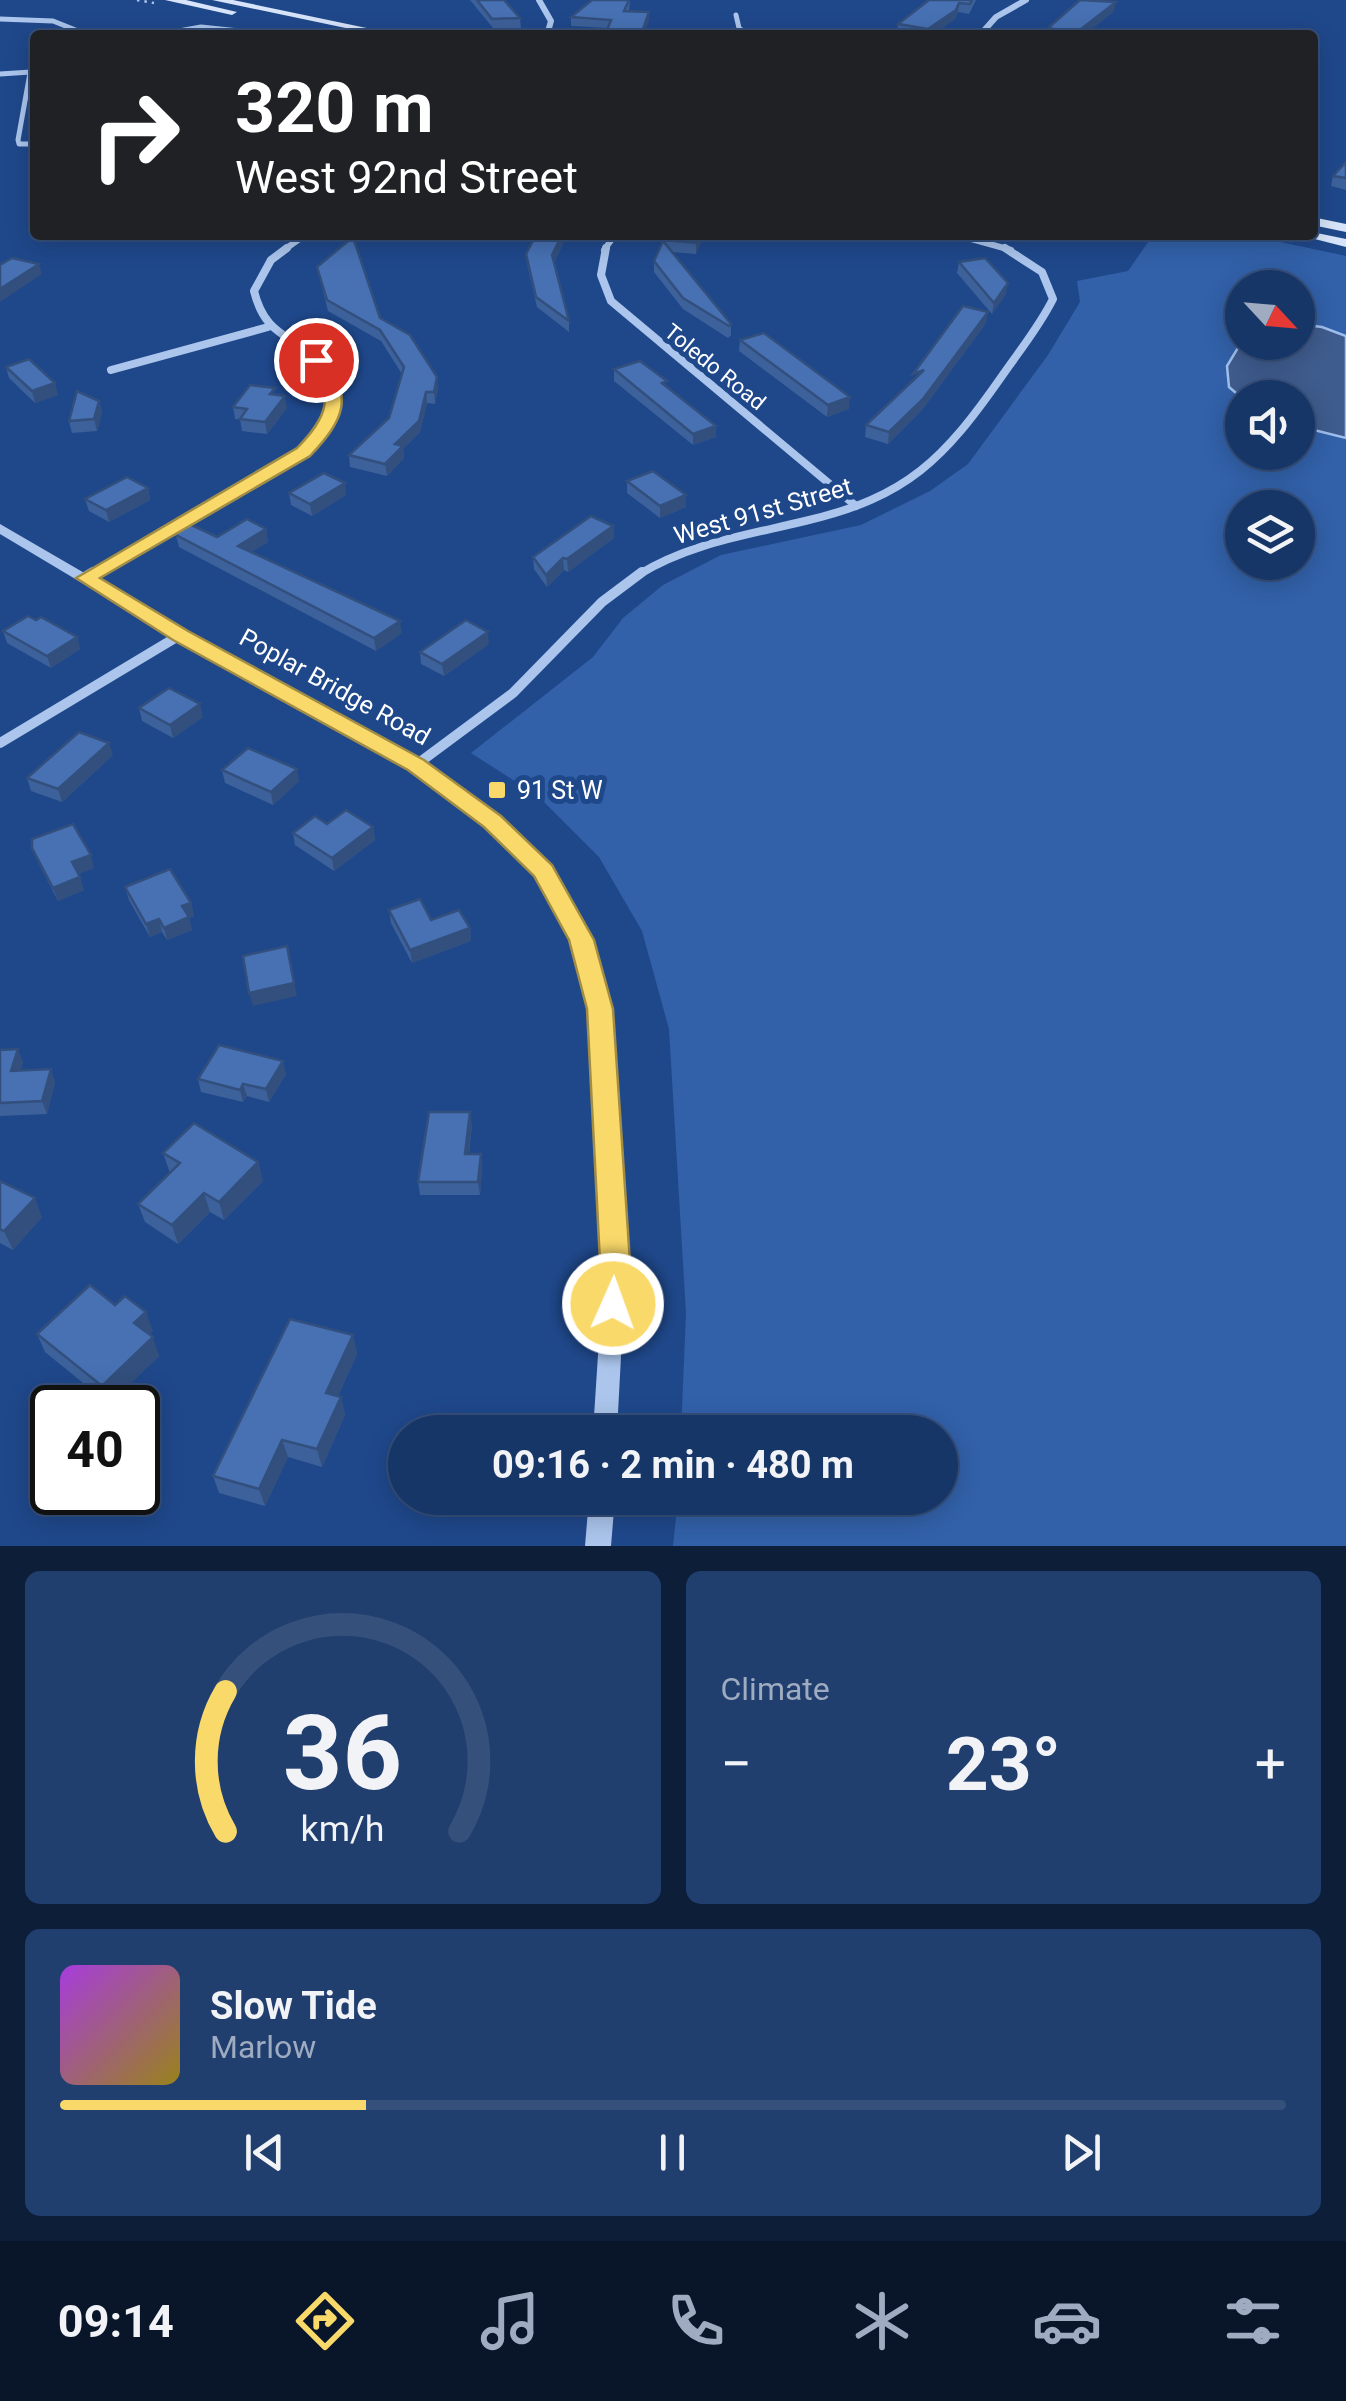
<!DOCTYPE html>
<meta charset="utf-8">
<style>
:root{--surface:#173668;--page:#203e6e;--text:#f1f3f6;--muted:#9eabc0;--line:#36507c;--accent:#fad96b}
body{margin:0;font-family:Roboto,sans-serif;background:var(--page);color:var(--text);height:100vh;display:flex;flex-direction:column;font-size:38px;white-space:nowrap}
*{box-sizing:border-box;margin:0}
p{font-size:32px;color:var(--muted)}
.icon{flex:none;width:55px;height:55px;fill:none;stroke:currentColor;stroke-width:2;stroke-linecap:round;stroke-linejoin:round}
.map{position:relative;height:1546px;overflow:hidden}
.drawer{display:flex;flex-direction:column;gap:25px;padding:25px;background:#0d1e39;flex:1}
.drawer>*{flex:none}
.top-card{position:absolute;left:30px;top:30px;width:1288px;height:210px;border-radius:10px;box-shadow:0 5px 25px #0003,0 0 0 2px var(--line);background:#202124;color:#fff;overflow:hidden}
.needle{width:65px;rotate:116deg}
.tools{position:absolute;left:1225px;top:270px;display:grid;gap:20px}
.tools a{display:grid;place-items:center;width:90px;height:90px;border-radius:50%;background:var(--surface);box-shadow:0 5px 25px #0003,0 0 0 2px var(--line);font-size:50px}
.speed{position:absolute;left:30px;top:1385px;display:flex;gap:20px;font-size:50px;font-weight:700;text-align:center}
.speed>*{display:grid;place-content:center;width:130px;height:130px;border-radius:50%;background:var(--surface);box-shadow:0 5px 25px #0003,0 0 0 2px var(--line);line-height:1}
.speed .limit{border:5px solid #111;border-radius:15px;background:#fff;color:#111}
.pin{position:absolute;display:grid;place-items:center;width:85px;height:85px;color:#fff;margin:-42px;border:5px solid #fff;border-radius:50%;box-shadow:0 2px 10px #0007}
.me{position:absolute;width:110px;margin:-55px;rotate:2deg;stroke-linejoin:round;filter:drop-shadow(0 0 8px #0008)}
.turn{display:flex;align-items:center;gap:35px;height:210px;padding:0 40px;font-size:45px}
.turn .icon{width:130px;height:130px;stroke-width:2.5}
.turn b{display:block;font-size:70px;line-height:85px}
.big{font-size:75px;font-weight:700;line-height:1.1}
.drawer .widget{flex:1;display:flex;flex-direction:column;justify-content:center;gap:15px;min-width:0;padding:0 35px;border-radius:15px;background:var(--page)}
.drawer .dial{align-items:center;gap:0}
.dial svg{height:260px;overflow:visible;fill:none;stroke:var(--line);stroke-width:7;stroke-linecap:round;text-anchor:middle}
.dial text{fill:var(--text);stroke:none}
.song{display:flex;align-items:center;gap:30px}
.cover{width:120px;height:120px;border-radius:15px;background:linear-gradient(135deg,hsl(280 70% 55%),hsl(50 70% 35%))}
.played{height:10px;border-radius:5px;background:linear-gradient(90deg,var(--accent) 25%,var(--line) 25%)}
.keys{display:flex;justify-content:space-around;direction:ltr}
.heat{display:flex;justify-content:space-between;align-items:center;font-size:55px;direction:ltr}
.drawer .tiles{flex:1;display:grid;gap:25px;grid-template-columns:1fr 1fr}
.widget:last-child{grid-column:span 2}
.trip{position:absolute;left:388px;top:1415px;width:570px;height:100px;border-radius:50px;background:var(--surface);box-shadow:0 5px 25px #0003,0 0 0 2px var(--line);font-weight:700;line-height:100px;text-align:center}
.tabs{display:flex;height:160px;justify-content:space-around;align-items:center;background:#09162a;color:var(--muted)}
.tabs .icon{width:70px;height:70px}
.tabs .current{color:var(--accent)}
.tabs b{font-size:45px;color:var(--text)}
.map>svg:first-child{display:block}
.green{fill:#3261a9;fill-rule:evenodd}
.water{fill:#3f5c8e;stroke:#9fbfed;stroke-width:2.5}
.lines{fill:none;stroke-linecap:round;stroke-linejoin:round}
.path{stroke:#abc5ec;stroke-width:2.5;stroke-dasharray:2.5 5;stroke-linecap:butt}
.service{stroke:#abc5ec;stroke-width:5}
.minor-far2{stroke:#abc5ec;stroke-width:6}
.minor-far1{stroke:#abc5ec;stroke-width:8}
.minor{stroke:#abc5ec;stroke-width:10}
.tertiary{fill:#abc5ec;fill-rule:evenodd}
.secondary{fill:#d7e4f9;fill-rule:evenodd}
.wall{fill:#3d619a}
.shaded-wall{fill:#324f7d}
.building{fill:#4771b3;stroke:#324f7d;stroke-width:2.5}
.route{fill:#fad96b;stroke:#a28d46;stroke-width:2.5}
.poi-dot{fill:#fad96b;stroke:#1f488b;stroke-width:4}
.labels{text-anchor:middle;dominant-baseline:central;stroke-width:10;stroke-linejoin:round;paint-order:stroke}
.far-street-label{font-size:22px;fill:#fff;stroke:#1f488b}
.street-label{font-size:25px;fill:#fff;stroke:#1f488b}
.poi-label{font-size:25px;fill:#fff;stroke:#1f488b;text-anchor:start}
</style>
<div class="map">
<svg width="1346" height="1546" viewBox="0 0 1346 1546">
<rect width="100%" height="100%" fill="#1f488b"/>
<path class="green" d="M1153 235H1248L1346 256V336L1322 327 1298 324V288H1242V341L1236 349 1229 387 1242 398V452H1298V426L1346 438V1546H673L678 1498H940V1432H681L686 1313 669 1029 642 931 599 857 538 796 471 753 593 657 623 618 663 585 721 555 861 525 930 491 968 464 1048 355 1080 302 1077 281 1128 271ZM1242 508H1298V562H1242Z"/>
<path class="water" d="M1298 324 1322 327 1346 336V438L1298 426V398H1242L1229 387 1227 366 1242 341 1298 342Z"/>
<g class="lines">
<g class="path">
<path d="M137 0 154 3"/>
<path d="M1261 235 1292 241"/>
</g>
<g class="service">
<path d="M736 15 739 28 748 35"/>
<path d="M0 19 53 21 88 35"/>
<path d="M157 35 201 27 277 35"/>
<path d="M35 45 18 140 19 144H35"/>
<path d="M0 74 31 72"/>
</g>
<g class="minor-far2">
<path d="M539 0 551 21 547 35"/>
<path d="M980 35 996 17 1026 0"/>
<path d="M957 235 1011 250"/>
<path d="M284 250 305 235"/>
<path d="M604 250 615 235"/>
</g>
<g class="minor-far1">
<path d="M606 248 601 275 611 301 856 506"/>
<path d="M111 370 268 327"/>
<path d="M89 575 276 472C311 449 357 407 320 364 293 333 266 339 254 291L271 260 287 248"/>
<path d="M638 575C690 543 748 535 805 521 908 497 944 459 1002 376 1020 350 1039 327 1053 299L1042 272 1005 248"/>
</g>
<g class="minor">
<path d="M85 577 93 572"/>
<path d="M0 743 180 635"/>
<path d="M416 765 513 693 602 602 642 572"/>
</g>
<g class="tertiary">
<path d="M0 524 186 632 422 761 498 817 551 866 591 940 610 1009 626 1262 617 1432H593L604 1262 590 1009 571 940 537 875 486 825 410 769 174 638 0 534Z"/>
<path d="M589 1498H615L611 1546H585Z"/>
</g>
<g class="secondary">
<path d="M165 0H186L237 12 232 15Z"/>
<path d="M212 0H233L400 35H379Z"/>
<path d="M1312 217 1346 224V232L1312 225Z"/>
<path d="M1312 232 1346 239V247L1299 235H1312Z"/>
</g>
</g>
<g class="wall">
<path d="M470 0H504L520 18 521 28H493Z"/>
<path d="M630 0 629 11 649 12V20L608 28 571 26V17Z"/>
<path d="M929 0H976L969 14 958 12 955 19 932 35H908L897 33 898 24Z"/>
<path d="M1114 11 1084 35H1047L1048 28Z"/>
<path d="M1346 162V190L1331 186 1333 176Z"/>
<path d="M567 235 554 263 569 321V332L537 307 527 264 526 254Z"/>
<path d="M666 235H704L696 254 672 252 731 324V335L728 338 683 309 654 272V261Z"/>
<path d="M959 262 1006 294 992 314 957 273Z"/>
<path d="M317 267 380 318 438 388 435 404 427 403 420 432 403 449 404 458 387 476 350 467 349 455 389 418 402 374 381 341 328 311Z"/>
<path d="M986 323 922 410 888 444 865 437 866 425Z"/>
<path d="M740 340 849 409 827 417 739 351Z"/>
<path d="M6 367 58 395 35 403 9 378Z"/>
<path d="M614 369 667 387 716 437 693 445 614 381Z"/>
<path d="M276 395 287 408 267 434 242 431 240 419H235L233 407Z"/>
<path d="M99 401 102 413 97 431 72 433 69 421Z"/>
<path d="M627 481 686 507 660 518 627 493Z"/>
<path d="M148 488 150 500 109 522 89 511 85 499Z"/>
<path d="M289 493 346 495 312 516 291 505Z"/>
<path d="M613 526 614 538 568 572 564 570 547 587 534 569 533 557Z"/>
<path d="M266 529 268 542 251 552 402 633 376 651 179 547 176 535 217 537Z"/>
<path d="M36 620 77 637 80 649 51 668 7 643 3 631Z"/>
<path d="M489 644 444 676 421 664 420 652Z"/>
<path d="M139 708 203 717 173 738 142 721Z"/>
<path d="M113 755 62 802 31 791 27 778Z"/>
<path d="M222 770 299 781 273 805 225 783Z"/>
<path d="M327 824 373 827 375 840 334 871 295 845 293 833Z"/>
<path d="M32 848 94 868 78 874 84 890 58 901 37 860Z"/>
<path d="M125 887 191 903 194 916 189 918 192 930 167 940 162 932 150 937 129 900Z"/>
<path d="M389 910 470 928 471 941 412 963 391 923Z"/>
<path d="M0 1050 23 1062 20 1071 55 1082 47 1114 0 1116Z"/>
<path d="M286 1074 269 1102 247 1096 243 1102 201 1092 198 1079Z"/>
<path d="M472 1125 469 1154H481L482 1167 480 1195H420L418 1182Z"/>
<path d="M163 1153 258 1162 263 1181 224 1220 210 1212 178 1244 145 1222 138 1204 170 1173Z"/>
<path d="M0 1181 42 1217 13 1250 0 1243Z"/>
<path d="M115 1305 153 1331 149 1334 159 1356 109 1404 45 1352 37 1334Z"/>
<path d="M353 1335 357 1354 338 1396 341 1397 345 1415 322 1467 288 1457 265 1506 219 1493 213 1476Z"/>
</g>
<g class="shaded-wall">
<path d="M1116 2 1114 11 1084 35H1075L1076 33Z"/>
<path d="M959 3 958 12 955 19 932 35H927L928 29Z"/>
<path d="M649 12V20L644 35H641Z"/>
<path d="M562 235H567L553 265 552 255Z"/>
<path d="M699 235H704L696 254V243Z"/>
<path d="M39 264 42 274 0 302V289Z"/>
<path d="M1008 283 1006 294 992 314 994 303Z"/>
<path d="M988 312 986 323 922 410 888 444 889 432Z"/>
<path d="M437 377 438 388 435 404 434 392Z"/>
<path d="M55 383 58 395 35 403 32 391Z"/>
<path d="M426 392 427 403 420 432 403 449 404 458 387 476 385 464 395 444Z"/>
<path d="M285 396 287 408 267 434 265 422Z"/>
<path d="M850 397 849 409 827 417 828 405Z"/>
<path d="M99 401 102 413 97 431 94 419Z"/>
<path d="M716 426V437L693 445V434Z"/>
<path d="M345 483 346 495 312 516 310 504Z"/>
<path d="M148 488 150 500 109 522 106 510Z"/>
<path d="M686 495V507L660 518V506Z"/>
<path d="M613 526 614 538 568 572 567 559Z"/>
<path d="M266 529 268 542 241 558 238 546Z"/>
<path d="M563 558 564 570 547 587 546 575Z"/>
<path d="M400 621 402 633 376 651 374 638Z"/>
<path d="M488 632 489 644 444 676 442 664Z"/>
<path d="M77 637 80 649 51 668 47 656Z"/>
<path d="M200 704 203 717 173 738 170 725Z"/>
<path d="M109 743 113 755 62 802 58 789Z"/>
<path d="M297 769 299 781 273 805 271 792Z"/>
<path d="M373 827 375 840 334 871 332 858Z"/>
<path d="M91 855 94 868 76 875 72 862Z"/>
<path d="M80 877 84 890 58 901 53 888Z"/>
<path d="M191 903 194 916 189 918 192 930 167 940 164 928 182 906Z"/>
<path d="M159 919 162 932 150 937 146 924Z"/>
<path d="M470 928 471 941 412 963 410 950Z"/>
<path d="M287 946 297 996 253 1006 249 993Z"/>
<path d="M18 1049 23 1062 17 1084 11 1071Z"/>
<path d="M283 1061 286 1074 269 1102 266 1089Z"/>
<path d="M51 1069 55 1082 47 1114 42 1101Z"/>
<path d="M243 1084 247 1096 243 1102 240 1090Z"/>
<path d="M470 1112 472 1125 467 1167 465 1154Z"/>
<path d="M481 1154 482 1167 480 1195 478 1182Z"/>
<path d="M258 1162 263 1181 224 1220 219 1202Z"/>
<path d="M204 1193 210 1212 178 1244 172 1225Z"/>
<path d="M35 1198 42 1217 13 1250 4 1231Z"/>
<path d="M146 1312 153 1331 141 1341 134 1323Z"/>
<path d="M353 1335 357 1354 331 1411 326 1393Z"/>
<path d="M153 1337 159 1356 109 1404 102 1386Z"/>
<path d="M341 1397 345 1415 322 1467 317 1449Z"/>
<path d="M282 1440 288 1457 265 1506 259 1489Z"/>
</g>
<g class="building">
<path d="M477 0H504L520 18 492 19Z"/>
<path d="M592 0H629L624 11 649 12 641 35H605L611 20 571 17Z"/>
<path d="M929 0H972L970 4 959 3 956 10 928 29 898 24Z"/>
<path d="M1080 0 1116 2 1076 33 1048 28Z"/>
<path d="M1346 162V178L1333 176Z"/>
<path d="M536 235H562L552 255 569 321 536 297 526 254Z"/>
<path d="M666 235H699L696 243 664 240Z"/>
<path d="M353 237 380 318 410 335 437 377 434 392H426L419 421 395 444 403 446 385 464 349 455 389 418 404 367 380 330 327 300 317 267Z"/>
<path d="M663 241 731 324 729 326 683 298 654 261Z"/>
<path d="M12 258 39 264 0 289V265Z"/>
<path d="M985 258 1008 283 994 303 959 262Z"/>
<path d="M963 306 988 312 923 399 889 432 866 425 924 370 913 374Z"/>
<path d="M764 333 850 397 828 405 740 340Z"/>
<path d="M29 359 55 383 32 391 6 367Z"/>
<path d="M640 361 667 381 662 383 716 426 693 434 614 369Z"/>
<path d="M250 385 275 388 270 394 285 396 265 422 240 419 247 409 233 407Z"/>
<path d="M77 391 99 401 94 419 69 421Z"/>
<path d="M653 471 686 495 660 506 627 481Z"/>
<path d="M324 473 345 483 310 504 289 493Z"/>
<path d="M127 477 148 488 106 510 85 499Z"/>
<path d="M591 516 613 526 567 559 563 558 546 575 533 557Z"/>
<path d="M247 519 266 529 238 546 400 621 374 638 176 535 183 521 217 537Z"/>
<path d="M28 616 36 620 41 617 77 637 47 656 3 631Z"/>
<path d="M466 620 488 632 442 664 420 652Z"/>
<path d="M169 688 200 704 170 725 139 708Z"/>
<path d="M79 732 109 743 58 789 27 778Z"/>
<path d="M248 748 297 769 271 792 222 770Z"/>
<path d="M346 810 373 827 332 858 293 833 315 816 327 824Z"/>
<path d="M73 824 91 855 72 862 80 877 53 888 32 848V839Z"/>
<path d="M170 869 191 903 182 906 189 917 164 928 159 919 146 924 125 887Z"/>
<path d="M420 899 431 920 459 910 470 928 410 950 389 910Z"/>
<path d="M287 946 294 983 249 993 243 956Z"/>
<path d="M219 1045 283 1061 266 1089 243 1084 240 1090 198 1079Z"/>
<path d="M18 1049 11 1071 51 1069 42 1101 0 1103V1050Z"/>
<path d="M429 1112H470L465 1154H481L478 1182H418Z"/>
<path d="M194 1123 258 1162 219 1202 204 1193 172 1225 138 1204 180 1163 163 1153Z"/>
<path d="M0 1181 35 1198 4 1231 0 1229Z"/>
<path d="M90 1285 115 1305 125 1296 146 1312 134 1323 153 1337 102 1386 37 1334Z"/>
<path d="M290 1319 353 1335 326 1393 341 1397 317 1449 282 1440 259 1489 213 1476Z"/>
</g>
<path class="route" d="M310 356H322C355 397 344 420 310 456L100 578 188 631 424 760 501 816 552 865 594 940 613 1009 630 1262 628 1304 623 1314 613 1318 602 1314 598 1304 600 1262 587 1009 569 940 534 876 484 827 408 770 173 640 76 578 297 448C328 416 335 397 308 360Z"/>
<rect class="poi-dot" x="487" y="780" width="20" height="20" rx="5"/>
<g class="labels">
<g class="far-street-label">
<text transform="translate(715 367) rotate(39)">Toledo Road</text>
</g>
<g class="street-label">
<text transform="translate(763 511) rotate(-16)">West 91st Street</text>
<text transform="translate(335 687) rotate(29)">Poplar Bridge Road</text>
</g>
<g class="poi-label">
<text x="517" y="790">91 St W</text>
</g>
</g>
</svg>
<div class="tools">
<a><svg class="needle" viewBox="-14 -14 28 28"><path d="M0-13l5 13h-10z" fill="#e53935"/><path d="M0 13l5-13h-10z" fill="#9eabc0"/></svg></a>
<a><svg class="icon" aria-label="sound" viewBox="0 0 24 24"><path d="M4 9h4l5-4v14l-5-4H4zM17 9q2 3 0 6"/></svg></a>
<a><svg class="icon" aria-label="layers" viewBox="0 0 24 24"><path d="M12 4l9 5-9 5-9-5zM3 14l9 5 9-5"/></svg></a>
</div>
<div class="speed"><div class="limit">40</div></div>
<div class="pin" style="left:316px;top:360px;background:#d93025"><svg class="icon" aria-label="arrive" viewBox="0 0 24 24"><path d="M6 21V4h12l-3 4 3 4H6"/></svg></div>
<svg class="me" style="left:613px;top:1304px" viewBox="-20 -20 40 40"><circle r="17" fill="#fad96b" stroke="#fff" stroke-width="3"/><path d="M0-11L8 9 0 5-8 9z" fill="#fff"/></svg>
<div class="trip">09:16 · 2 min · 480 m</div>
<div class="top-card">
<div class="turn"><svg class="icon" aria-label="right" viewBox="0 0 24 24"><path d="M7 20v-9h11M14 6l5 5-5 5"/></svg><div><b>320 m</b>West 92nd Street</div></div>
</div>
</div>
<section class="drawer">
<div class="tiles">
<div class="widget dial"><svg viewBox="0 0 100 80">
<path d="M14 69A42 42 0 1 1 86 69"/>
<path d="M14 69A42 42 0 0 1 14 26" stroke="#fad96b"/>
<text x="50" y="56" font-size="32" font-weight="700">36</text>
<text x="50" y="72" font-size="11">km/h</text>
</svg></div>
<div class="widget"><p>Climate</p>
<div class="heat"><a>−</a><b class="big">23°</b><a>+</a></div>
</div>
<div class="widget">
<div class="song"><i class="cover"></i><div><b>Slow Tide</b><p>Marlow</p></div></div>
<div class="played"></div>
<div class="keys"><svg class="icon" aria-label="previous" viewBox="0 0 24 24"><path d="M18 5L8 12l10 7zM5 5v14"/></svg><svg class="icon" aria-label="pause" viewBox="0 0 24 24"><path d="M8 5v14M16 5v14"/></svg><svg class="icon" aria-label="next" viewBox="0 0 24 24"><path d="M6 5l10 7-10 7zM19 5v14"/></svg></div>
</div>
</div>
</section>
<nav class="tabs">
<b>09:14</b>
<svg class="icon current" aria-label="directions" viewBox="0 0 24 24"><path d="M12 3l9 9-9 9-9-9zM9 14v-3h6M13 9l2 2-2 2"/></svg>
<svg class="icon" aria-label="music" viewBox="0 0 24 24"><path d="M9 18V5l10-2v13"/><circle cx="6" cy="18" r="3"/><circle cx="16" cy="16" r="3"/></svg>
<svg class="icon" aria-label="phone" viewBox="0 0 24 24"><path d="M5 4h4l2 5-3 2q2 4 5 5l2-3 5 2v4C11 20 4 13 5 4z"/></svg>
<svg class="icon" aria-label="climate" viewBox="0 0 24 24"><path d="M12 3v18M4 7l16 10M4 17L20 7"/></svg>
<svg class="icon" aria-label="car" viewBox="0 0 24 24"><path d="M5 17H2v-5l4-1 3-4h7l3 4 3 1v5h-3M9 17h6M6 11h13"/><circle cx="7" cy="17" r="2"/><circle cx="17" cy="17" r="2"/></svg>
<svg class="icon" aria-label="filters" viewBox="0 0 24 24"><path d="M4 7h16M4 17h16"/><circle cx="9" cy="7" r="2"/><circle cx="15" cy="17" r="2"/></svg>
</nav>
